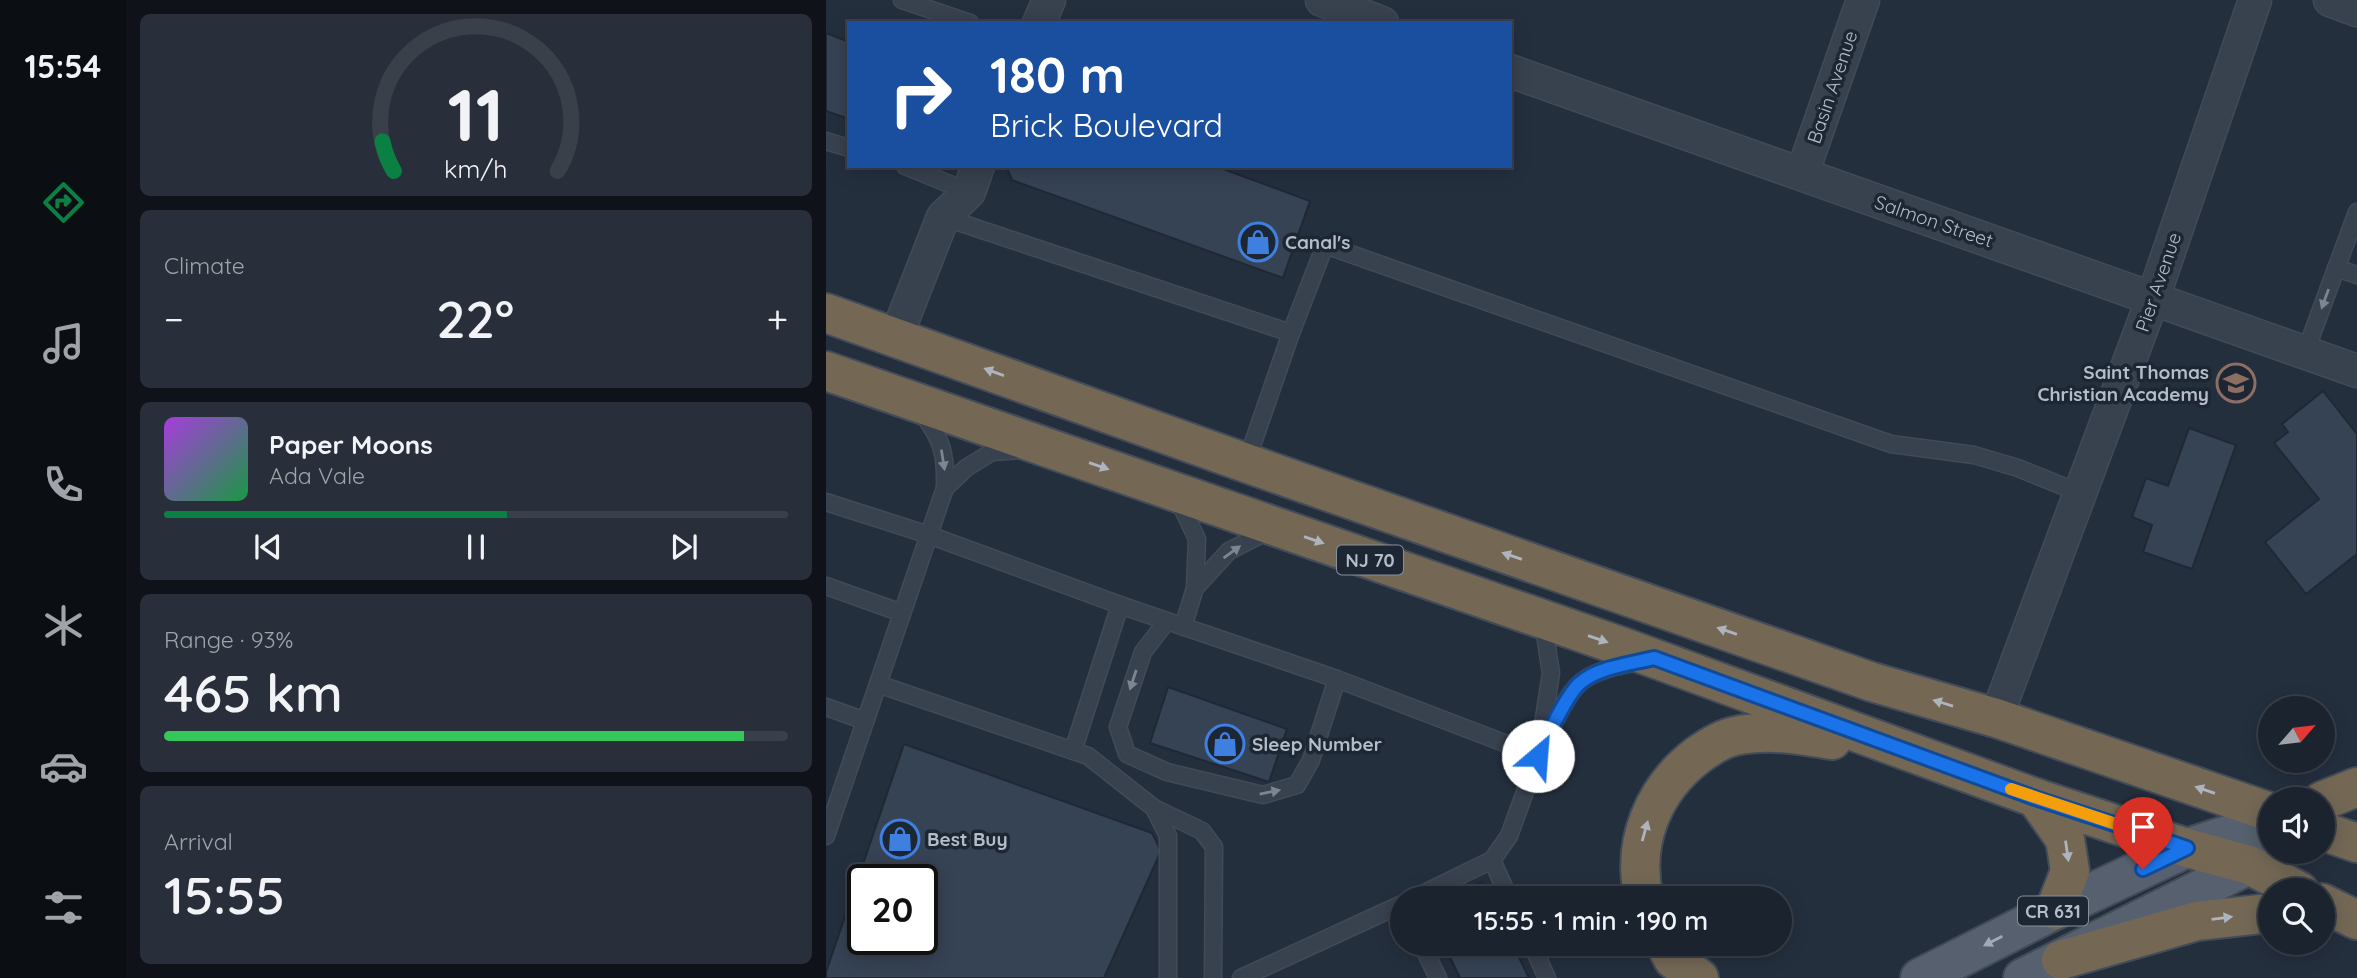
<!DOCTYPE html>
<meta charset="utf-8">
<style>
:root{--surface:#1b232e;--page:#282f3a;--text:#f1f3f6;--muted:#a0a4aa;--line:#39404a;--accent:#0b8043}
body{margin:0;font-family:Quicksand,sans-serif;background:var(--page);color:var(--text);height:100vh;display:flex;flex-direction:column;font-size:26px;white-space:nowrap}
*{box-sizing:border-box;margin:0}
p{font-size:23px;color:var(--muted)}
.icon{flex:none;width:38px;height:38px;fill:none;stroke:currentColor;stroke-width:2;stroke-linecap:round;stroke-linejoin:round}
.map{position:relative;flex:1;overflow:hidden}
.details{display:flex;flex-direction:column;gap:14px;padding:14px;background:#0f1319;width:700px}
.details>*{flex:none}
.top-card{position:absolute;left:21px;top:21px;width:665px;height:147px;border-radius:0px;box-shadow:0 4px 18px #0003,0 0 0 2px var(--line);background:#1a4fa0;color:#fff;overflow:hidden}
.needle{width:46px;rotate:62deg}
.fabs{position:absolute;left:1432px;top:696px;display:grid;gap:14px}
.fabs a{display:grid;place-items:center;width:77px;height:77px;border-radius:50%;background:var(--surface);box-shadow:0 4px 18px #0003,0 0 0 2px var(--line);font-size:35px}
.speed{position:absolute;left:21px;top:864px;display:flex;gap:14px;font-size:35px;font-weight:700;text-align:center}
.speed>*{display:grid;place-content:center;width:91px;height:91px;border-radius:50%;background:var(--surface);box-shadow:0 4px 18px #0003,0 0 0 2px var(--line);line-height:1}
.speed .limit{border:4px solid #111;border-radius:10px;background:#fff;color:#111}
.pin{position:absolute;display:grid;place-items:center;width:60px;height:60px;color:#fff;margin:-72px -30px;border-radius:50% 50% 50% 0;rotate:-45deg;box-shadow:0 0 7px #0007}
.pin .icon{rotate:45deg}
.me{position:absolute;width:77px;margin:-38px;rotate:27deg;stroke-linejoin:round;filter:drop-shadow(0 0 5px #0008)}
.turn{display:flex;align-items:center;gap:24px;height:147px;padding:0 28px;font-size:32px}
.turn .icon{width:91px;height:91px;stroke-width:2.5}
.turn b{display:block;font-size:49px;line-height:60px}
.big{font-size:52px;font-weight:600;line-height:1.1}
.details .card{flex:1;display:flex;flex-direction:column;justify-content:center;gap:10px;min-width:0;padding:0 24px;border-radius:10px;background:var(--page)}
.details .dial{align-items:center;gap:0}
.dial svg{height:182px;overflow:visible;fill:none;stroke:var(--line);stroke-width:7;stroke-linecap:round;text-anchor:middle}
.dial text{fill:var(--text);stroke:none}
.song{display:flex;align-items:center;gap:21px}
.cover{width:84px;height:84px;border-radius:10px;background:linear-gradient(135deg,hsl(280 70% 55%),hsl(140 70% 35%))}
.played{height:7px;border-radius:4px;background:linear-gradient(90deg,var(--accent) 55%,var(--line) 55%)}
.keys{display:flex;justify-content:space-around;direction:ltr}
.heat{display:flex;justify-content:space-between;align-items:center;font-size:38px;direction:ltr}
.charge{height:10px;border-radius:5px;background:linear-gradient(90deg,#34c759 93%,var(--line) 0)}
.trip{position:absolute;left:564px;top:886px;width:402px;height:70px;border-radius:35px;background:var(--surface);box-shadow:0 4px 18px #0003,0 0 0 2px var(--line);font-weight:600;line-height:70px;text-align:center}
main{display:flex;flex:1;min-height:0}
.menu{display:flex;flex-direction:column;width:126px;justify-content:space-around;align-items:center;background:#0b0e12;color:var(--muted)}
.menu .icon{width:49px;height:49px}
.menu .selected{color:var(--accent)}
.menu b{font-size:32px;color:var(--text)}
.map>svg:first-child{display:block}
.building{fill:#364354;stroke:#1f2835;stroke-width:2;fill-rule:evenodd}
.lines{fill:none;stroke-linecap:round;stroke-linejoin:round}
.lane-casing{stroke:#414a57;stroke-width:19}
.street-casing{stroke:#414a57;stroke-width:35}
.primary-casing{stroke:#414a57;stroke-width:42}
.highway-casing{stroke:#434c59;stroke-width:42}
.lane{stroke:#38414e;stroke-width:16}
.street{stroke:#38414e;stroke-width:32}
.primary{stroke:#56606e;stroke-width:38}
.highway{stroke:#746855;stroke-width:38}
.oneway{fill:#7c8592}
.oneway2{fill:#aeb4bd}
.oneway3{fill:#a1aab7}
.route-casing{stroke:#114b97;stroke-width:18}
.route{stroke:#1a73e8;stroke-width:12}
.slow{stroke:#f59e0b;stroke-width:12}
.labels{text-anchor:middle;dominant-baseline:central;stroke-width:7;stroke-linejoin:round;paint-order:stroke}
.shield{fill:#1d2633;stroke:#878f9c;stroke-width:2}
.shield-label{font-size:18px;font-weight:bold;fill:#b4bcc9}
.street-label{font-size:19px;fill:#b4bcc9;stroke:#1d2633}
.poi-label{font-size:19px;font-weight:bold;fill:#b4bcc9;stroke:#1d2633;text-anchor:start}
</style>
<main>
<nav class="menu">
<b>15:54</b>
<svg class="icon selected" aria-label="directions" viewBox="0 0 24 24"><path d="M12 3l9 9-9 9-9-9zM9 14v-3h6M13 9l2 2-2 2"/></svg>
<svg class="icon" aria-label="music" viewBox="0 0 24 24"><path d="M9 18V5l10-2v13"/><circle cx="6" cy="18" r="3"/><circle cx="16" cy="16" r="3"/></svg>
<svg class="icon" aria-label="phone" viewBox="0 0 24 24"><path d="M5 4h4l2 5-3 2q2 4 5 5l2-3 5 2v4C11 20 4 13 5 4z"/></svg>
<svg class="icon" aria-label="climate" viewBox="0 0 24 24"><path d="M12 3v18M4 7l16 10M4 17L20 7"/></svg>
<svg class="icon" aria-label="car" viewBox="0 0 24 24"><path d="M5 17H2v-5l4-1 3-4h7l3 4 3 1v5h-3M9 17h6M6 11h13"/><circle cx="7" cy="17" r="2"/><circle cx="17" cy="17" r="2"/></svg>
<svg class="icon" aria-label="filters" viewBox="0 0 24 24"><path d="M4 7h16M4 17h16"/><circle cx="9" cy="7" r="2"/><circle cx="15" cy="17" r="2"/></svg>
</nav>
<section class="details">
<div class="card dial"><svg viewBox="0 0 100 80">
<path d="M14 69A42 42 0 1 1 86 69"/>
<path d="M14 69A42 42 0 0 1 9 56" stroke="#0b8043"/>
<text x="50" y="56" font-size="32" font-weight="700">11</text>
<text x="50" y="72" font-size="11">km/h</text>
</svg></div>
<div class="card"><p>Climate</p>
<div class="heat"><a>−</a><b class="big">22°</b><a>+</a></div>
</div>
<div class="card">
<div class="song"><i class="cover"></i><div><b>Paper Moons</b><p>Ada Vale</p></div></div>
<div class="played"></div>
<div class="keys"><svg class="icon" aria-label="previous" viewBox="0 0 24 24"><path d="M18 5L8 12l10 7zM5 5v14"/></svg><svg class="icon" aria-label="pause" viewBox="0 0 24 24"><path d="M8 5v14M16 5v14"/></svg><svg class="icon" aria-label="next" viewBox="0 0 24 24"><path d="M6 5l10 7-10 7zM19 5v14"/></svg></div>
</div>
<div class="card"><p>Range · 93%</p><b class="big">465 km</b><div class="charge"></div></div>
<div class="card"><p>Arrival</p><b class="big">15:55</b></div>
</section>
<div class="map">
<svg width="1531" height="978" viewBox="0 0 1531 978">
<rect width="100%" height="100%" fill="#242f3e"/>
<g class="building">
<path d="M0 33 23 42V119L0 111Z"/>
<path d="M180 166H389L484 201 457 278 186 180Z"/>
<path d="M1497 391 1531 434V554L1480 594 1439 542 1493 499 1448 443 1462 432 1456 424Z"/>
<path d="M1363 428 1410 445 1366 569 1317 552 1326 525 1306 517 1320 478 1342 486Z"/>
<path d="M342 687 461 729 443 782 324 743Z"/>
<path d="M78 744 326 833 335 851 278 978H0V972ZM37 880H96V940H37Z"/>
<path d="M656 882 664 898H623Z"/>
<path d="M617 943H686L703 978H634Z"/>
</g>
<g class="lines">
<defs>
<g id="lane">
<path d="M76 0 144 23"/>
<path d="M0 141 23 148"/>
<path d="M79 166 143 192"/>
<path d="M117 217 465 333"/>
<path d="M1510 268 1531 275"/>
<path d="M1479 353 1531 212"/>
<path d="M95 411C116 441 120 451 119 488L140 468 166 452 194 450"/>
<path d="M420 463 465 333 499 245 1065 444 1148 455 1192 468 1254 493"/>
<path d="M351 497 371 539 369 588 357 627"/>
<path d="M0 502 103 535 294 605 511 679 712 756 683 836 666 860 588 898"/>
<path d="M0 586 76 613"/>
<path d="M369 588 403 551 444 530"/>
<path d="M341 621 317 652 292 727 301 754 341 772 437 795 471 785 485 760 511 679"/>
<path d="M717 622 725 673 712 756C721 738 739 696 753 684 769 669 796 666 816 661"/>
<path d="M52 684 262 756 328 808 342 836V978"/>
<path d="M0 707 39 721"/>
<path d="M247 751 294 605"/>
<path d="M328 808 376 831 388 847 387 978"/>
<path d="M0 836 119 488"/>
<path d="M666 860 683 898"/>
<path d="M595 943 612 978"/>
<path d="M705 943 721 978"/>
<path d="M415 978 576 904"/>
</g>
<g id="street">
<path d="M496 0 556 23"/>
<path d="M1504 0 1531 10"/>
<path d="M213 23 223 0"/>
<path d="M684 71 1531 371"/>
<path d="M976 174 1037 0"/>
<path d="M70 337 117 217 143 192 152 166"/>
<path d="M1170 718 1327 298 1429 0"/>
</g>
<g id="primary">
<path d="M1094 978 1229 910 1361 848 1444 821"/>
<path d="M1197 978 1423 865 1436 846"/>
</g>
<g id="highway">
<path d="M0 313 420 463 1046 682 1170 718 1444 812"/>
<path d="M0 371 797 647 1210 798 1361 848 1423 865 1473 891"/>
<path d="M1210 798 1239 839 1244 871 1229 910"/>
<path d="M1496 801 1531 787"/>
<path d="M1496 831 1531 843"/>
<path d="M818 898C805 843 827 789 872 755 883 747 895 739 909 736 941 729 975 735 1006 740"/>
<path d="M1496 903 1531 920"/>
<path d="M839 943 847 959 873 978"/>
<path d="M1235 960 1371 921 1444 913"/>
</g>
</defs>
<use href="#lane" class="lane-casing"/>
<use href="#street" class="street-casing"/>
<use href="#primary" class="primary-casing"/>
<use href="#highway" class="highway-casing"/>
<use href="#lane" class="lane"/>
<use href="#street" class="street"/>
<use href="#primary" class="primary"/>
<use href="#highway" class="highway"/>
</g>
<defs><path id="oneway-solid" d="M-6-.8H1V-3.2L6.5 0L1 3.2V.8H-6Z" transform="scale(1.75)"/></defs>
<g class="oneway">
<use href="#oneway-solid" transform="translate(1499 299) rotate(110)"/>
<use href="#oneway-solid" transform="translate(117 460) rotate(81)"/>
<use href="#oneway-solid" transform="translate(406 552) rotate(-36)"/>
<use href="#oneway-solid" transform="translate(307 680) rotate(108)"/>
<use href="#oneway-solid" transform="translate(444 792) rotate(-11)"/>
</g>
<g class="oneway2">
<use href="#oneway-solid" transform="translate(168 372) rotate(-160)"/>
<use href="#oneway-solid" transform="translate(273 466) rotate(19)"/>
<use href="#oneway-solid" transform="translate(488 540) rotate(19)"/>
<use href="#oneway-solid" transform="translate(686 556) rotate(-161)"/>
<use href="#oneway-solid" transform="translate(901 631) rotate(-161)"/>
<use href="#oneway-solid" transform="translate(772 639) rotate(19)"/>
<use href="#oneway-solid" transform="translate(1117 703) rotate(-163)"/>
<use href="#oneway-solid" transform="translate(1379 790) rotate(-161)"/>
<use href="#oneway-solid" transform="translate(819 831) rotate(-74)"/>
<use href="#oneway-solid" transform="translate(1241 851) rotate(82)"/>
<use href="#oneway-solid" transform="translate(1396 918) rotate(-7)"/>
</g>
<use class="oneway3" href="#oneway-solid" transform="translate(1167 941) rotate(153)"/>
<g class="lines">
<defs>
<path id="route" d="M712 756C721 738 740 695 754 683 773 667 804 664 828 658L1209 798 1361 848 1317 869"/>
</defs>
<use href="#route" class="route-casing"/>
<use href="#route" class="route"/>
<path class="slow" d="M1185 789 1332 838"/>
</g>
<defs>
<symbol id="shop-ring" viewBox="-11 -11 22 22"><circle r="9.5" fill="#1d2633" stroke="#3f7fe0" stroke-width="1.5"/><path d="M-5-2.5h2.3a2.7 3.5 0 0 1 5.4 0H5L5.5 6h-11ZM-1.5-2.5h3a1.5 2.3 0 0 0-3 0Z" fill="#3f7fe0"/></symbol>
<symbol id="school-ring" viewBox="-11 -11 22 22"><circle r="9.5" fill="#1d2633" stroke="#8d6e63" stroke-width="1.5"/><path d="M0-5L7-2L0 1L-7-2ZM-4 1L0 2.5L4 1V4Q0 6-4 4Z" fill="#8d6e63"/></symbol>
</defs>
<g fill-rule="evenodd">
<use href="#shop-ring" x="410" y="220" width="44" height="44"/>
<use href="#school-ring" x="1388" y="361" width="44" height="44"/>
<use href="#shop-ring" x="377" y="722" width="44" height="44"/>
<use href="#shop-ring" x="52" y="817" width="44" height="44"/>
</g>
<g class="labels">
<g class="shield">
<rect x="511" y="545.5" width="66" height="29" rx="5"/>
<rect x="1192" y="896.5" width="70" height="29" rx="5"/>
</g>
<g class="shield-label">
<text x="544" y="560">NJ 70</text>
<text x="1227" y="911">CR 631</text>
</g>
<g class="street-label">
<text transform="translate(1006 87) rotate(-71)">Basin Avenue</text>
<text transform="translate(1108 221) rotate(19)">Salmon Street</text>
<text transform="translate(1332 282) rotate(-71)">Pier Avenue</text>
</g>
<g class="poi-label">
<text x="459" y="242">Canal's</text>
<text x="1383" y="372" text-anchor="end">Saint Thomas<tspan x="1383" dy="22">Christian Academy</tspan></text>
<text x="426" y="744">Sleep Number</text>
<text x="101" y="839">Best Buy</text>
</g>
</g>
</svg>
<div class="fabs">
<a><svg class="needle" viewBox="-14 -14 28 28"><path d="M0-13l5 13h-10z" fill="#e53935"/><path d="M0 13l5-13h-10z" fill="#a0a4aa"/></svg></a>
<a><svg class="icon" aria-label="sound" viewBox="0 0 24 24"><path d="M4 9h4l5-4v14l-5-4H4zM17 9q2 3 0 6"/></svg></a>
<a><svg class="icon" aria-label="search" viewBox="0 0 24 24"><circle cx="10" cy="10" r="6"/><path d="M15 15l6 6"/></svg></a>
</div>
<div class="speed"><div class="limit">20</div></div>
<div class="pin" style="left:1317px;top:869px;background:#d93025"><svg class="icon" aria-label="arrive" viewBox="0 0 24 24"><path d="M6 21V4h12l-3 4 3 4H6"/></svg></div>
<svg class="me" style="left:712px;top:756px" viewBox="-20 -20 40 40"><circle r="19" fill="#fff"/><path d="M0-13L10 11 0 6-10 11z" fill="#1a73e8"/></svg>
<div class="trip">15:55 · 1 min · 190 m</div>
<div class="top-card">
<div class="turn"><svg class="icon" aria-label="right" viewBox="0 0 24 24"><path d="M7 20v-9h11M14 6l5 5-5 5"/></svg><div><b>180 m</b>Brick Boulevard</div></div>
</div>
</div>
</main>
